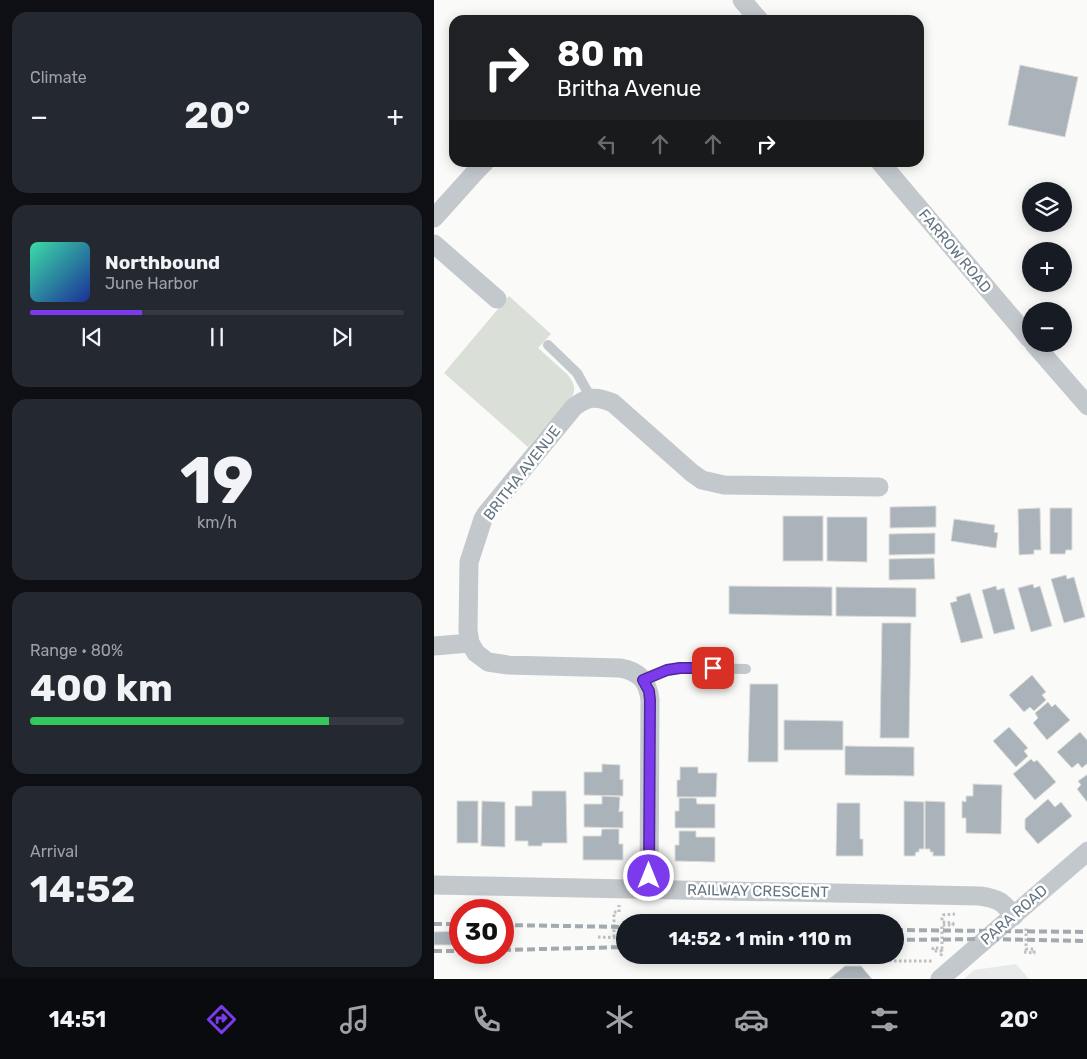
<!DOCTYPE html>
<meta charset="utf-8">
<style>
:root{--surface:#171b24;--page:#242831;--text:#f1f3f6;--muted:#9ea1a6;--line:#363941;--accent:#7c3aed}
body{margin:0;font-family:Rubik,sans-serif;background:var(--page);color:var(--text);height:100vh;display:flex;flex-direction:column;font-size:19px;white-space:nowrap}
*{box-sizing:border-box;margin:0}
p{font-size:16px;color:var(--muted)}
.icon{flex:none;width:28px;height:28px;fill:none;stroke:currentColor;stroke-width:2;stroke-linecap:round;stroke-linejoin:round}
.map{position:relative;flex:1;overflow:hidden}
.details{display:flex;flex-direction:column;gap:12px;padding:12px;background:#0d0f14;width:434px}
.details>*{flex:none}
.hud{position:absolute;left:15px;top:15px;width:475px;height:152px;border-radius:15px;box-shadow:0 2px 12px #0003;background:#202124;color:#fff;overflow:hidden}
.fabs{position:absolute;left:588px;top:182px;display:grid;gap:10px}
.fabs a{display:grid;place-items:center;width:50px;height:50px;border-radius:50%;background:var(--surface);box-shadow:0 2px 12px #0003;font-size:25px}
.speed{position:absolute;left:15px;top:899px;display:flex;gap:10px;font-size:25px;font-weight:700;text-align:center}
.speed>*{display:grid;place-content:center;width:65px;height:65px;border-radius:50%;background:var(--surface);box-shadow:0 2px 12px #0003;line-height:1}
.speed .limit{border:8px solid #d22;background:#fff;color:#111}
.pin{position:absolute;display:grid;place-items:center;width:42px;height:42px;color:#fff;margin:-21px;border-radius:10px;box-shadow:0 2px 8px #0006}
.me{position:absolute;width:55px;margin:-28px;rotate:0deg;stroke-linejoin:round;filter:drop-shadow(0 0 4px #0008)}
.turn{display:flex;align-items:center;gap:18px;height:105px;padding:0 25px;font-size:22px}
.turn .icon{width:65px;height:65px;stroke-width:2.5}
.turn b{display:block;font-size:35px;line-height:42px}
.lanes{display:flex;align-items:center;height:48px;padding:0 25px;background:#0003;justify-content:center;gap:25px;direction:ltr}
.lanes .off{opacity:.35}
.big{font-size:38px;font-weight:700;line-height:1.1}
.details .tile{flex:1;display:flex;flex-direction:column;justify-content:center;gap:8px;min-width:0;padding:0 18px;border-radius:15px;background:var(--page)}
.details .dial{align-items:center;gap:0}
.dial b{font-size:65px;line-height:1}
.song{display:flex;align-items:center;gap:15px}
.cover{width:60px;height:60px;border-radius:8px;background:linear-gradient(135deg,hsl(160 70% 55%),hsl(230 70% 35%))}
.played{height:5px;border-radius:2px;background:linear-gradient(90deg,var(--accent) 30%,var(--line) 30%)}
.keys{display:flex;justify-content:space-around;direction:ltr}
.heat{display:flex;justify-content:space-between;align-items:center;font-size:28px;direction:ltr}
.charge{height:8px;border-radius:4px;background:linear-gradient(90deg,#34c759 80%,var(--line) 0)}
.trip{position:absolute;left:182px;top:914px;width:288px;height:50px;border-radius:25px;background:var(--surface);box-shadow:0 2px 12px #0003;font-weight:700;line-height:50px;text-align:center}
.dock{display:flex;height:80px;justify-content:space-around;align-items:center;background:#090b0e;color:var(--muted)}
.dock .icon{width:35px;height:35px}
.dock .active{color:var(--accent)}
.dock b{font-size:22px;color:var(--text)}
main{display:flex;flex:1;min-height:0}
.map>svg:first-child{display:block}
.built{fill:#e8e9e9}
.green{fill:#dadfd7}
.building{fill:#aab3b9;stroke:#dcdcda}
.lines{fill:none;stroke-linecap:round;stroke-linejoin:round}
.path{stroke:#bbbfc2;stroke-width:3;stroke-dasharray:2.5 2.5;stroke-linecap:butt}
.lane{stroke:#c3c8cc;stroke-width:10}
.street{stroke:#c3c8cc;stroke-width:19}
.rail{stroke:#a2aab0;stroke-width:4;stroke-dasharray:8 4;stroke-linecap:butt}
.route-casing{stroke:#51269a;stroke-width:12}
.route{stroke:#7c3aed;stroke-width:9}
.labels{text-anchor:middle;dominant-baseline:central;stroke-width:5;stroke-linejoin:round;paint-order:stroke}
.street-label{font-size:15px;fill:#657683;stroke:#fff}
</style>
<main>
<section class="details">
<div class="tile"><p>Climate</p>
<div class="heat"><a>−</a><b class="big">20°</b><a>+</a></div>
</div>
<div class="tile">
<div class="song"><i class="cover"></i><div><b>Northbound</b><p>June Harbor</p></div></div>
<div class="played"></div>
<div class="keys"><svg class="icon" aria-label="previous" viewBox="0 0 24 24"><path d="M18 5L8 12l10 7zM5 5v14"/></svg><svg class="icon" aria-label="pause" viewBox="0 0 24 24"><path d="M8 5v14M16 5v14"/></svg><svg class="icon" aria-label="next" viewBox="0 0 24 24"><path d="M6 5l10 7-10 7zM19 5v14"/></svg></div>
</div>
<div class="tile dial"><b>19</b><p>km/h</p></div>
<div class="tile"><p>Range · 80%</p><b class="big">400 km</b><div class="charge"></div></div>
<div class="tile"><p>Arrival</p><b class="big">14:52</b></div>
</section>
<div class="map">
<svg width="654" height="979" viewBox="0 0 654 979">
<rect width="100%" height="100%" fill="#fafaf8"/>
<path class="built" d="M582 964 595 979H530L540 970Z"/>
<path class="green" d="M75 296 117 334 104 348 133 374C140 382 143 390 137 398L94 447 10 373Z"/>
<g class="building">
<path d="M586 65 644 77 631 137 574 125Z"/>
<path d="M502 506V527L456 528V507Z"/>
<path d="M606 508 607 550H600V554L585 555 584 509Z"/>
<path d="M616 508H638V550H632L631 554H616Z"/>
<rect x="349" y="516" width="40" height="45"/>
<path d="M393 517H433V562L393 561Z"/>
<path d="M520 519 561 525 560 532 564 533 562 548 517 541Z"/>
<path d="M501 533V554L455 555V534Z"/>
<path d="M500 558 501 579 455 580V559Z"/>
<path d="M632 575 633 579 640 577 651 617 630 623 617 579Z"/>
<path d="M599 584 600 588 606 586 618 626 597 632 584 588Z"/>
<path d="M295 586 398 587V616L295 614Z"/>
<path d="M562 586 563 590 570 588 581 629 560 634 548 590Z"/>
<path d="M402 587 482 588V617L402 616Z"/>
<path d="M536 593 549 638 527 643 516 603 523 601 522 597Z"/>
<path d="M448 623H477L475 738H446Z"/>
<path d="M598 675 612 692 608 695 612 700 600 711 596 707 590 712 575 695Z"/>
<path d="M316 684H344V762H314Z"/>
<path d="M614 702 618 707 621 704 636 720 613 740 599 723 604 718 601 713Z"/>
<path d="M350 720 409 721V750H350Z"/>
<path d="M575 727 594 748 590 751 594 756 582 767 559 741Z"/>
<path d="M646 732 654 741V763L648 768 644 763 638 768 623 752Z"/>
<path d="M411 746 480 747V776L411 775Z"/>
<path d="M597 759 600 762 603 760 622 782 601 800 579 774Z"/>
<path d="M168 764 186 765V780L189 779V796L150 795V772H168Z"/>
<path d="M246 767H264V773H283L282 797H243V780H246Z"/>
<path d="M654 774V802H653L643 789 647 785 644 781Z"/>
<path d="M539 784 568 785 567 834 532 833V818H528V801L532 802V796H539Z"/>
<path d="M98 791H132L133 843H108V846H94V841H81V806H98Z"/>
<path d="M168 796 186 797 185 812 189 811V828L150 827V804H168Z"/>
<path d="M245 798H262L263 804H281V828H241V811H245Z"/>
<path d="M614 799 621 807 627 802 638 816 604 844 591 829V819Z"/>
<rect x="23" y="801" width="21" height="42"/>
<path d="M48 801 71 802V847L47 846Z"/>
<path d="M470 801 490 802V849H485V852H482L481 856H470Z"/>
<path d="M491 801 511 802V856H499V852H496V849H491Z"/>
<path d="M403 803H426V839H429V856H402Z"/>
<path d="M168 829H185V844H189V860H149V836H167Z"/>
<path d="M245 831H262V837H281V862L241 861V845H245Z"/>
<path d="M26 931V945H0V932Z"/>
<path d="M411 966H427L438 979H395Z"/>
</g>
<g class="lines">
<g class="path">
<path d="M164 937 191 938"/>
<path d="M180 937V912H185V905"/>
<path d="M590 952 600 953V949H592V928"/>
<path d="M195 955V960L500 961"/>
<path d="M507 956 508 951H499V948H508V925H519V923L508 922V918L509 915 521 914"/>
</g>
<g class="lane">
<path d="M114 345 143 373 157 398"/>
<path d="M209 680 233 670 246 668 312 669"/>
</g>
<g class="street">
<path d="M308 0 325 20"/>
<path d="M446 162 596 339"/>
<path d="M0 218 44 169 51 162"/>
<path d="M0 244 63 299"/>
<path d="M600 344 654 406"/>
<path d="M0 646 36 643"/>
<path d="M0 885 546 896C565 899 568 901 580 916"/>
<path d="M215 889 216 700C214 681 205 671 186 668L74 665 54 662 42 653 36 643 34 630 35 562 49 519 52 514 140 407C154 396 163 396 179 403L258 473 268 480 290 485 445 487"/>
<path d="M506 979 654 851"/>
</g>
<g class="rail">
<path d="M0 924H26"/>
<path d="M69 925 191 927"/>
<path d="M461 930 654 932"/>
<path d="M461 940 552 939 654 941"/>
<path d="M69 950 191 947"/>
<path d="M0 951H26"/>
</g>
</g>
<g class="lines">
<defs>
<path id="route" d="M215 876 216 700 215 691 209 680 233 670 246 668H279"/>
</defs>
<use href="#route" class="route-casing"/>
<use href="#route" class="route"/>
</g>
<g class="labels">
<g class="street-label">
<text transform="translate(521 251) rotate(50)">FARROW ROAD</text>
<text transform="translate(88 473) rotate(-52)">BRITHA AVENUE</text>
<text transform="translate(324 891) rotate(1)">RAILWAY CRESCENT</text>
<text transform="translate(580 915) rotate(-41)">PARA ROAD</text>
</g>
</g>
</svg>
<div class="fabs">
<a><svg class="icon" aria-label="layers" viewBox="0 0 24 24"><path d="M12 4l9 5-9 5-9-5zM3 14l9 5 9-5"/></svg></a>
<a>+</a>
<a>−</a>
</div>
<div class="speed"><div class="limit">30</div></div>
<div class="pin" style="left:279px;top:668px;background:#d93025"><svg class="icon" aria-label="arrive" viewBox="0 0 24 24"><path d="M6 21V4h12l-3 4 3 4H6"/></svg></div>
<svg class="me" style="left:215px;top:876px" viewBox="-20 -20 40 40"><circle r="17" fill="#7c3aed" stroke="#fff" stroke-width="3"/><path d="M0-11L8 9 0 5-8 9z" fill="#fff"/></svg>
<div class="trip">14:52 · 1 min · 110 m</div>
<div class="hud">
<div class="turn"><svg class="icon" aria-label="right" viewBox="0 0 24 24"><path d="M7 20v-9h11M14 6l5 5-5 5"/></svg><div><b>80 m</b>Britha Avenue</div></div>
<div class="lanes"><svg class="icon off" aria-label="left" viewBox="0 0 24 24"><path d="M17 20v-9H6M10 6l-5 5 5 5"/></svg><svg class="icon off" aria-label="ahead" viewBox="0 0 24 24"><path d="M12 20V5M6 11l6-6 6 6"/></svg><svg class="icon off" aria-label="ahead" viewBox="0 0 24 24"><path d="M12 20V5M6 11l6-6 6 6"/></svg><svg class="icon" aria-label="right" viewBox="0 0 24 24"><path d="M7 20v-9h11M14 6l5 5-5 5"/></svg></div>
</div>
</div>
</main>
<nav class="dock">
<b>14:51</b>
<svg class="icon active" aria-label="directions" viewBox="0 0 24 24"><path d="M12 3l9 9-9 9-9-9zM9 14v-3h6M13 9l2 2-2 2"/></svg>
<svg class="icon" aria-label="music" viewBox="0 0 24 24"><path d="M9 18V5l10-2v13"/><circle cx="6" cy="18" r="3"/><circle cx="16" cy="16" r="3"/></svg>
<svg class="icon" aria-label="phone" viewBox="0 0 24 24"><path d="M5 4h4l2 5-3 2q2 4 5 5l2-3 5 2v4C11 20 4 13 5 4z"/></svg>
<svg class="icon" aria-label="climate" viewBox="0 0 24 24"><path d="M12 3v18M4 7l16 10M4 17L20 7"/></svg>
<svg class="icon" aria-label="car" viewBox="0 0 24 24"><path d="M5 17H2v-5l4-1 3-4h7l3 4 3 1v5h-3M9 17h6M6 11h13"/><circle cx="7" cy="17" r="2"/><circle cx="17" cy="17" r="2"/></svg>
<svg class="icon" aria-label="filters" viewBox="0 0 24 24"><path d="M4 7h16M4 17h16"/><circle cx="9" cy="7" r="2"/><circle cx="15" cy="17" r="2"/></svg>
<b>20°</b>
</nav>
